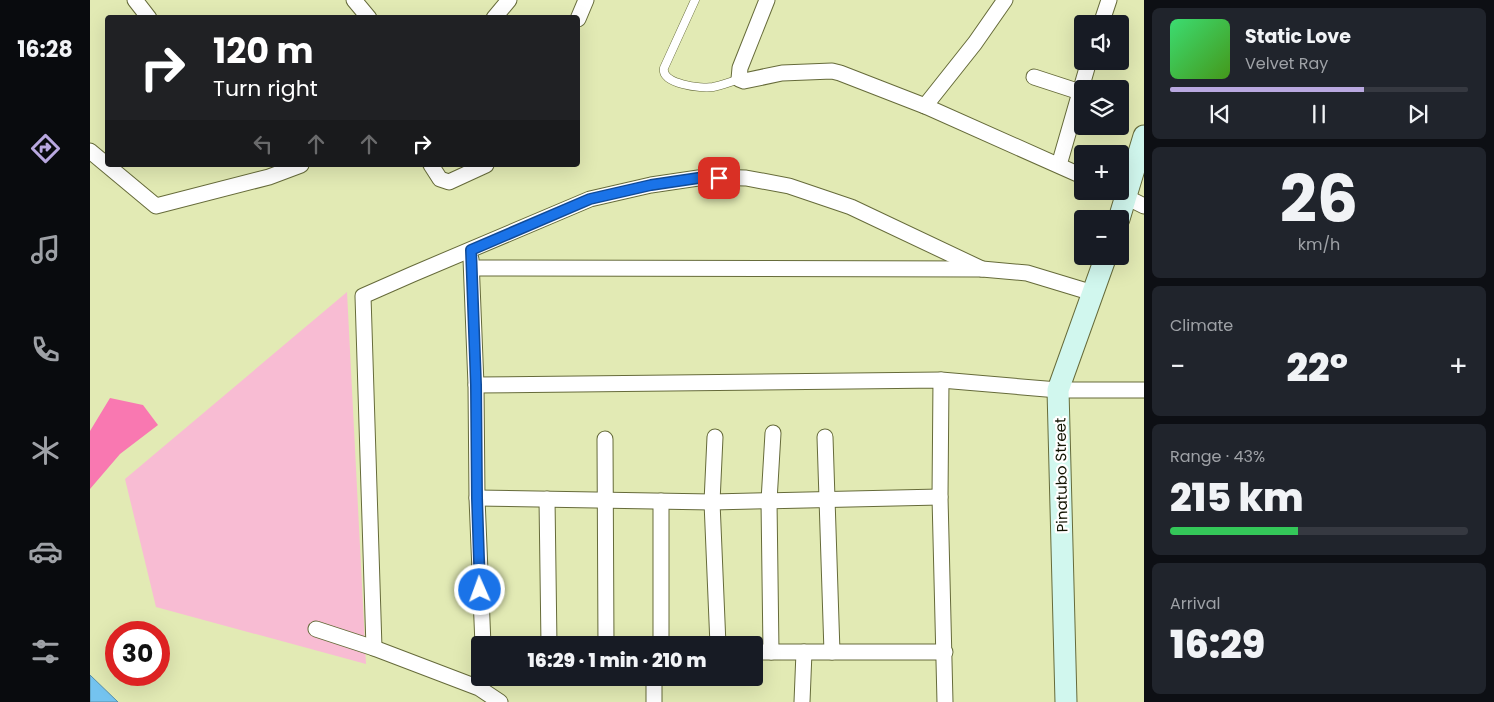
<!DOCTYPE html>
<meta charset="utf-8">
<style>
:root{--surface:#171b24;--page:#20242c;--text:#f1f3f6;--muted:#9ea1a6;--line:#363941;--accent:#b9a8e0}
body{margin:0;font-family:Poppins,sans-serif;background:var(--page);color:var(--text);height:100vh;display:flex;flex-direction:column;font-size:19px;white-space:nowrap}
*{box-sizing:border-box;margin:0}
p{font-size:16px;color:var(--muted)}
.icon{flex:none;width:28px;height:28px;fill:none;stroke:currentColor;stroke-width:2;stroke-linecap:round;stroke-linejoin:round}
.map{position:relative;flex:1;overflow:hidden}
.side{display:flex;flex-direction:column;gap:8px;padding:8px;background:#0d0f14;width:350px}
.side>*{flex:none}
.top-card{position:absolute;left:15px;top:15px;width:475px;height:152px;border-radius:5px;box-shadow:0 5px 20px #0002;background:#202124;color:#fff;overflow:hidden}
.fabs{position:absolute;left:984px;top:15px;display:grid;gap:10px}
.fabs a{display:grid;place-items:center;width:55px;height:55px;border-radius:5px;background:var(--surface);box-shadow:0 5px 20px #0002;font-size:25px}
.speed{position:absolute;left:15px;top:621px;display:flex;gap:10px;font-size:25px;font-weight:700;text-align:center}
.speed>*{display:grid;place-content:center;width:65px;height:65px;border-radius:50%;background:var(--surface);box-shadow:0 5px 20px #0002;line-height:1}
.speed .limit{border:8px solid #d22;background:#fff;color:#111}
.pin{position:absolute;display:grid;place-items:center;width:42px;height:42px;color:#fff;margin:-21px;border-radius:10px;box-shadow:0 2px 8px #0006}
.me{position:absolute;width:55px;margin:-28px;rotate:358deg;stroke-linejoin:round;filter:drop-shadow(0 0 4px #0008)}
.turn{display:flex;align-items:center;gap:18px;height:105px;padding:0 25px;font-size:22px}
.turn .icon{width:65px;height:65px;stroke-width:2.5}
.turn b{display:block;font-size:35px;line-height:42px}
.lanes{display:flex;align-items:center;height:48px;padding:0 25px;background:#0003;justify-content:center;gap:25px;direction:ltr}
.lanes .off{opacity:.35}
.big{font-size:38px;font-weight:800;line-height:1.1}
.side .card{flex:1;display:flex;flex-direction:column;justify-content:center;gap:8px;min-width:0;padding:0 18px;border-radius:8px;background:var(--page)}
.side .dial{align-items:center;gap:0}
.dial b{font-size:65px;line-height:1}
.song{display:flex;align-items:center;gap:15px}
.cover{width:60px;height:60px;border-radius:8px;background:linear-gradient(135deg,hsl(140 70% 55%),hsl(100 70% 35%))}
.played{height:5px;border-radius:2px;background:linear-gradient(90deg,var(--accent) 65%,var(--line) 65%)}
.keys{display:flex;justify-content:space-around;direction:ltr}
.heat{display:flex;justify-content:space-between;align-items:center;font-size:28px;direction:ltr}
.charge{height:8px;border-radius:4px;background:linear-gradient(90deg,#34c759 43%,var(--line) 0)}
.trip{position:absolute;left:381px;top:636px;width:292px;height:50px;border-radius:5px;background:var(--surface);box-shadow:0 5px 20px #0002;font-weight:800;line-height:50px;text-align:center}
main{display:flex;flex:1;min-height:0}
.menu{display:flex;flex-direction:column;width:90px;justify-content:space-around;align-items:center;background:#090b0e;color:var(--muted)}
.menu .icon{width:35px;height:35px}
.menu .current{color:var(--accent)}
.menu b{font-size:22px;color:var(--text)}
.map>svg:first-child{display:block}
.green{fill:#f8bcd3}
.forest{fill:#f978b1}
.water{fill:#74c3ef;stroke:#578fa8}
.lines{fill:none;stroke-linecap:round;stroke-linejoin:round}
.lane-casing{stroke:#666b3a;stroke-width:9}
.street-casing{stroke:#666b3a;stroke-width:17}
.secondary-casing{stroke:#666b3a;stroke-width:23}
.lane{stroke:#fff;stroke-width:8}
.street{stroke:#fff;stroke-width:15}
.secondary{stroke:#d1f7ee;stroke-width:21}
.route-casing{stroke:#114b97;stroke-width:12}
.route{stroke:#1a73e8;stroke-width:9}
.labels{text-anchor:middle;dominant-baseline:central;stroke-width:4.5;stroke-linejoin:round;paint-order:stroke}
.street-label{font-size:15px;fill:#131503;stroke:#fff}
</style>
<main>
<nav class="menu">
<b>16:28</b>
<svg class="icon current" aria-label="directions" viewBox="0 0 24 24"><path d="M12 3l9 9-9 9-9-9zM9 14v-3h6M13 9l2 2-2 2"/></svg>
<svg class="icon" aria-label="music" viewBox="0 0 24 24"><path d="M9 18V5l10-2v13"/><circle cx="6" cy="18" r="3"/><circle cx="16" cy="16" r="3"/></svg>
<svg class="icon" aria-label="phone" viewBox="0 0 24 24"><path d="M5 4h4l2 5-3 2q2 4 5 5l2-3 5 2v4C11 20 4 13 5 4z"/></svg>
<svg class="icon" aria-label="climate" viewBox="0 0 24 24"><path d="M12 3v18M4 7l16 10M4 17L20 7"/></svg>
<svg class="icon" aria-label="car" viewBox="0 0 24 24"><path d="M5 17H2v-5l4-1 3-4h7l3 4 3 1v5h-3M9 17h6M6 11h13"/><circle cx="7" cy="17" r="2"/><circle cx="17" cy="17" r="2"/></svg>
<svg class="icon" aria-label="filters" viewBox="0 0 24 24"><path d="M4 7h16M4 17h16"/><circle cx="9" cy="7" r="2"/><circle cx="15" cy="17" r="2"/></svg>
</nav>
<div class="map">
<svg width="1054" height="702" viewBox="0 0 1054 702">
<rect width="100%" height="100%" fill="#e2eab4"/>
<path class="green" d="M257 292 276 664 66 607 35 479Z"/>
<path class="forest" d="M20 398 53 405 68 425 30 454 0 489V431Z"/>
<path class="water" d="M0 675 28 702H0Z"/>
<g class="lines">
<defs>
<path id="lane" d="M605 0 574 68C571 84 611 89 623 87 632 85 641 82 649 79"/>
<g id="street">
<path d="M45 0 59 18"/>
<path d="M264 0 279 18"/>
<path d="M677 0 650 68 649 79 654 81 692 73 742 71 750 73 835 106 992 176"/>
<path d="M404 18 419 0"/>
<path d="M488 19 496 0"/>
<path d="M1011 24 1019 0"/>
<path d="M944 77 990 92"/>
<path d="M835 106 885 43 915 0"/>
<path d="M0 151 66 206 179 177 211 165"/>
<path d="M341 165 350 179 359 182 396 165"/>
<path d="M969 165 999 61"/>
<path d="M1024 191 1054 206"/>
<path d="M381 259 386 385 387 498 393 645"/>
<path d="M382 268 892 269 937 273 1003 293"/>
<path d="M851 380 850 497 855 702"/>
<path d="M386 385 851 380 968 390H1054"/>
<path d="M625 437 622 502 628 645"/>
<path d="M735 437 742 652"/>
<path d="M515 439 516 645"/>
<path d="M387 498 622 502 850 497"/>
<path d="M457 499 459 645"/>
<path d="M226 629 284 648 389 688 410 702"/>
<path d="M571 645V501"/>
<path d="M284 648 273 296 323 274 500 199 561 185 615 177 656 178 699 186 761 207 892 269"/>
<path d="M665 652H855"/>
<path d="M681 652 679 501 683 433"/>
<path d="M564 702V678"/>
<path d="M712 702 714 652"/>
</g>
<g id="secondary">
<path d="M1029 219 1054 136"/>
<path d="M976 702 968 390 1016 256"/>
</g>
</defs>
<use href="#lane" class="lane-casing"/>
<use href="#street" class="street-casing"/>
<use href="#secondary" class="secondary-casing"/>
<use href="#lane" class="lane"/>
<use href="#street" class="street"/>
<use href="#secondary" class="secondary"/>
</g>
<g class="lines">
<defs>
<path id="route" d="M390 590 387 498 386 385 381 250 500 199 561 185 615 177 629 178"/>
</defs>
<use href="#route" class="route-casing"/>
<use href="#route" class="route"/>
</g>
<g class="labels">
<g class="street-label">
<text transform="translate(971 475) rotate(-91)">Pinatubo Street</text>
</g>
</g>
</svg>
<div class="fabs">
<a><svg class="icon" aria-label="sound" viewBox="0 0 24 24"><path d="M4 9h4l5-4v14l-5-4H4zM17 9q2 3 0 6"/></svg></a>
<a><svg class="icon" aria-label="layers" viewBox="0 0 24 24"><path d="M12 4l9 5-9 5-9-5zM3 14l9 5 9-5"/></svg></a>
<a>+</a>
<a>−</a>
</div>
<div class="speed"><div class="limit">30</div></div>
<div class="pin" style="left:629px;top:178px;background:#d93025"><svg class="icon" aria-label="arrive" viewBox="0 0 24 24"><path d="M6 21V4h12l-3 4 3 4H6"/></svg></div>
<svg class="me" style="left:390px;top:590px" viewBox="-20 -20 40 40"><circle r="17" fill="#1a73e8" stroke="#fff" stroke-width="3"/><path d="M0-11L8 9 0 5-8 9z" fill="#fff"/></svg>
<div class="trip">16:29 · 1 min · 210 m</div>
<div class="top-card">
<div class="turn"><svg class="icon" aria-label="right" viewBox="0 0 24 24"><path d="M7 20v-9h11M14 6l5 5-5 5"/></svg><div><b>120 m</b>Turn right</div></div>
<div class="lanes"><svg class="icon off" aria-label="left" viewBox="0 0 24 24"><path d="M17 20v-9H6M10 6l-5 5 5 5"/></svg><svg class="icon off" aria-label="ahead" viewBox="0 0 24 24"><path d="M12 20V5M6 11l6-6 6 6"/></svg><svg class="icon off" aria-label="ahead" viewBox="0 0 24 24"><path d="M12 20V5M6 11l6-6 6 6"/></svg><svg class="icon" aria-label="right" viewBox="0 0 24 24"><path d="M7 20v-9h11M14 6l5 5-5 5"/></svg></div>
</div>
</div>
<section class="side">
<div class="card">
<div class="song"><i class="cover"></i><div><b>Static Love</b><p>Velvet Ray</p></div></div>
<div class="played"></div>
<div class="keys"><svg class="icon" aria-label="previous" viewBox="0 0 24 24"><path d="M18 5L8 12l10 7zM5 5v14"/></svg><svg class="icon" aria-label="pause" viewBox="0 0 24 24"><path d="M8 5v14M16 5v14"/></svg><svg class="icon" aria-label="next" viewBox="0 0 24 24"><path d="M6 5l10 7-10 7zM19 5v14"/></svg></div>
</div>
<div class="card dial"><b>26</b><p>km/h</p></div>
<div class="card"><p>Climate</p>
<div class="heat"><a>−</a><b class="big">22°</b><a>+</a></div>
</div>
<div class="card"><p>Range · 43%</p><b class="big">215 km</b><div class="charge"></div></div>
<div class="card"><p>Arrival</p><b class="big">16:29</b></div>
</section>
</main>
